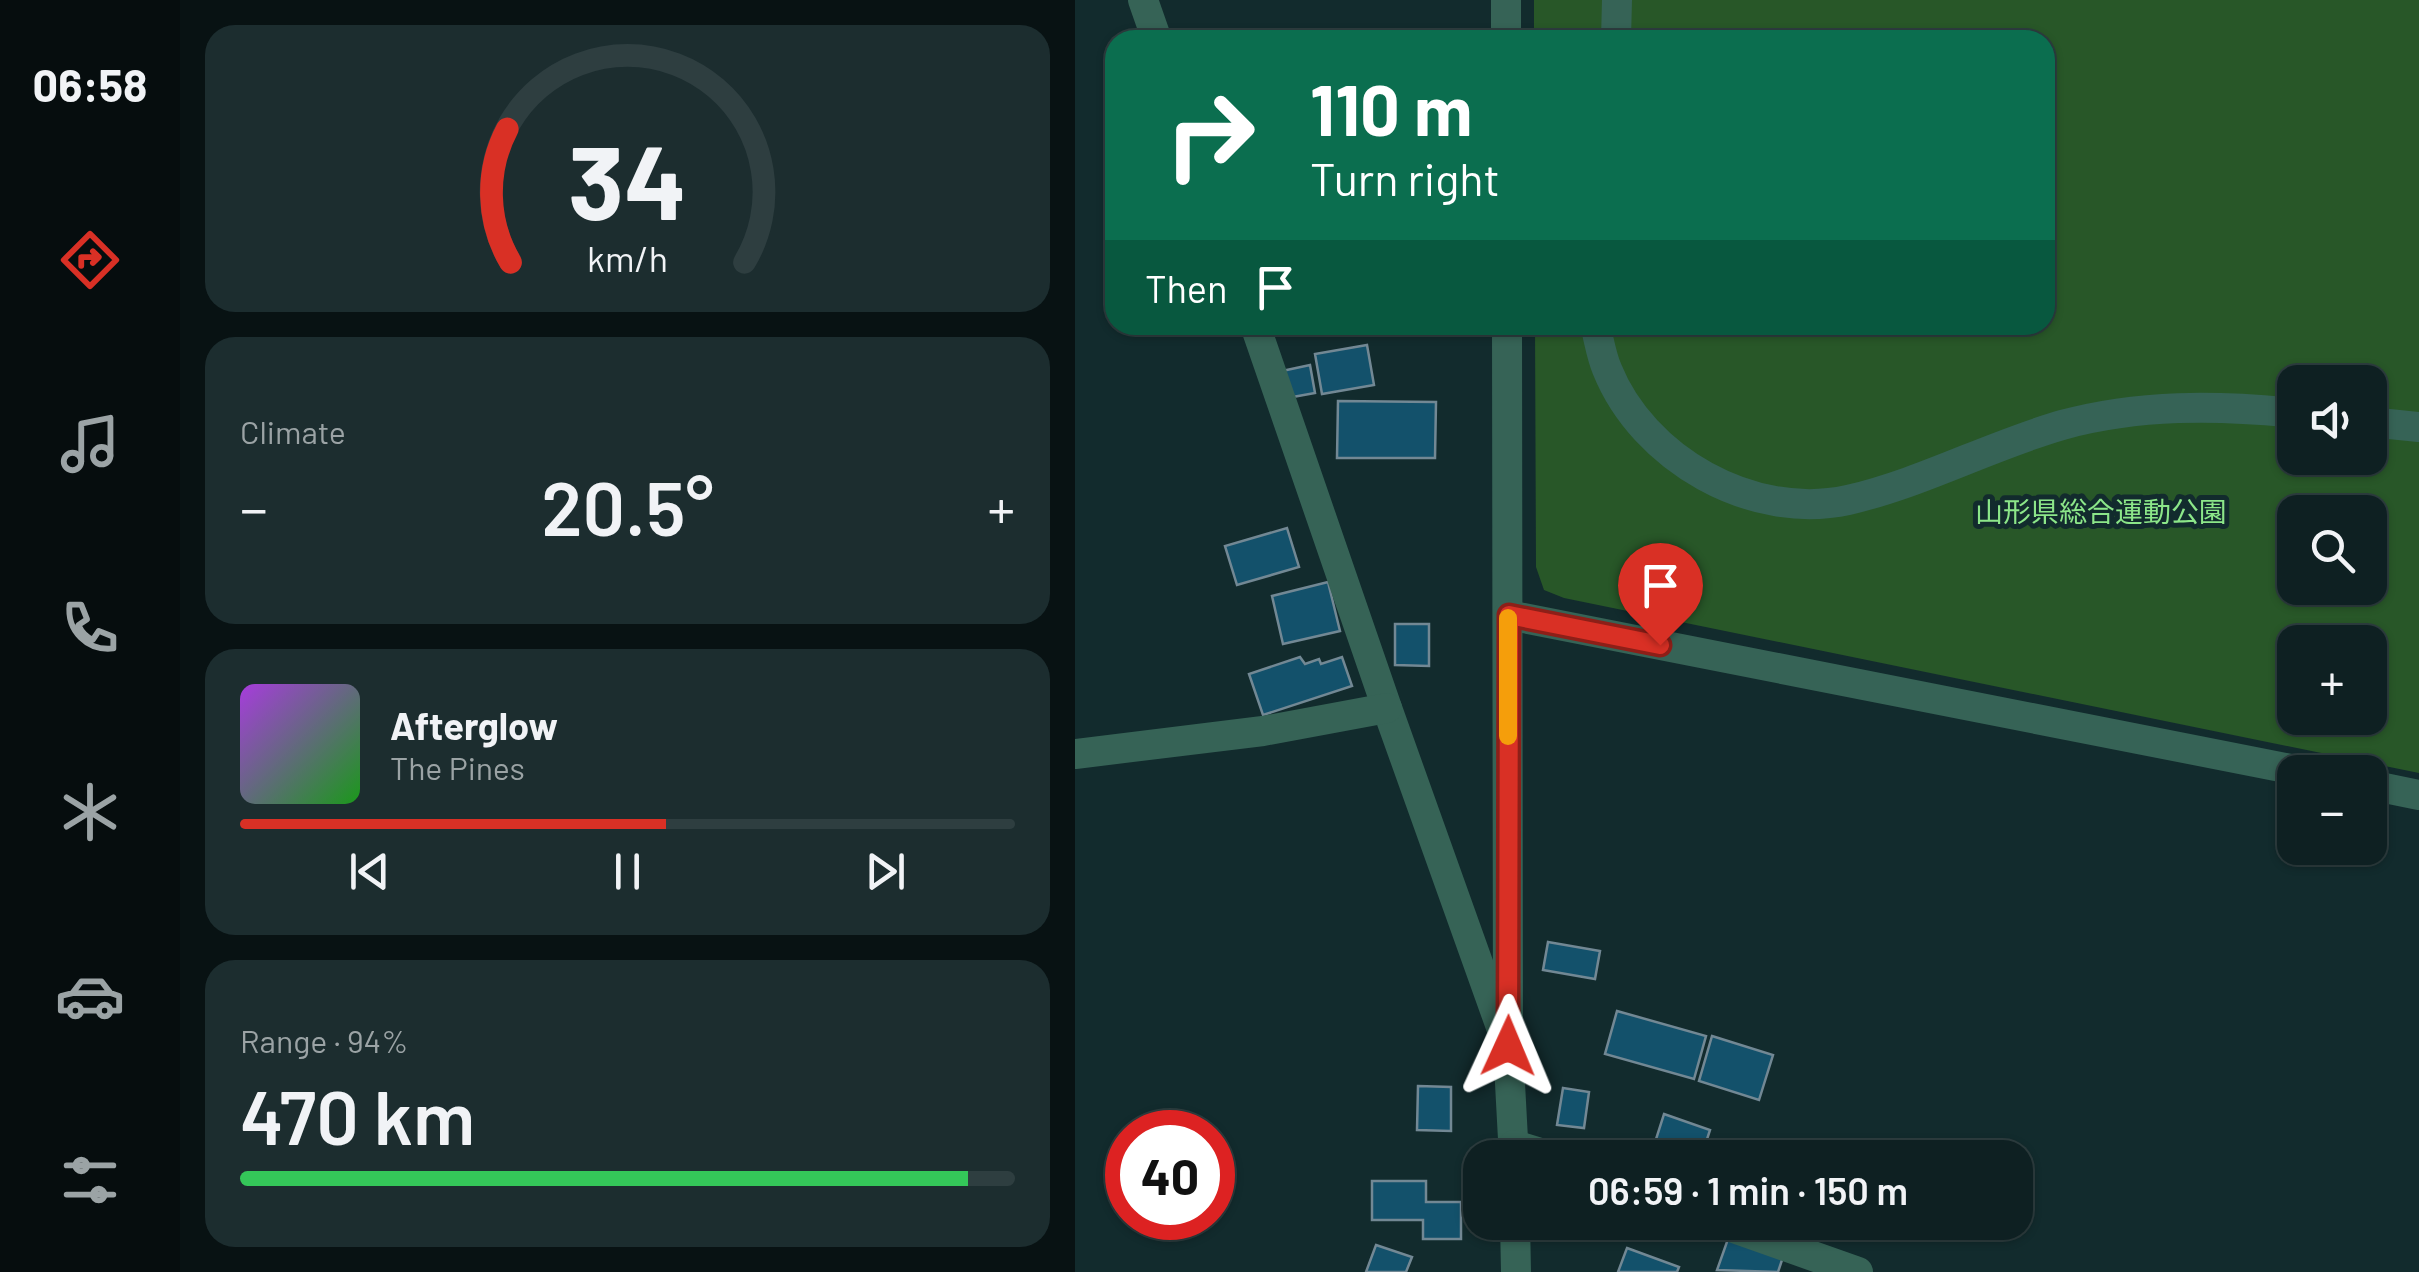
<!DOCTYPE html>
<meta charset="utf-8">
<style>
:root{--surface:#0e2022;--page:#1c2d2f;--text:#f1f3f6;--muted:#9ba3a5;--line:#2e3e40;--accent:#d93025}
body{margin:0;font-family:Barlow,"Noto Sans JP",sans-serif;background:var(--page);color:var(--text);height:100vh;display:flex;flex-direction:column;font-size:38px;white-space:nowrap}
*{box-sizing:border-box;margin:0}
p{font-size:32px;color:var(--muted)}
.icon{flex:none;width:55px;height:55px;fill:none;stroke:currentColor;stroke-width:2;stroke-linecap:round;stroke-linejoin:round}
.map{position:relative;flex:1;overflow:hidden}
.sheet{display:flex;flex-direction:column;gap:25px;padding:25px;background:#081213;width:895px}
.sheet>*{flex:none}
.banner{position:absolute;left:30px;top:30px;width:950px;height:305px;border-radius:30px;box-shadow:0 2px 8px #0004,0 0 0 2px var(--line);background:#0b6e4f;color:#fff;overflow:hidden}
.fabs{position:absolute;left:1202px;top:365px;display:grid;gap:20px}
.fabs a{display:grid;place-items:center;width:110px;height:110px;border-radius:20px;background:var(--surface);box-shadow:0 2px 8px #0004,0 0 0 2px var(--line);font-size:50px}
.speed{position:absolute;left:30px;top:1110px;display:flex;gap:20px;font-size:50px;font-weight:700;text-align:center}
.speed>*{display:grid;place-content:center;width:130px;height:130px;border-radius:50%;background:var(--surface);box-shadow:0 2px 8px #0004,0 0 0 2px var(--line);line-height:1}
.speed .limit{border:15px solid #d22;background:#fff;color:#111}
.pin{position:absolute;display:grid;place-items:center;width:85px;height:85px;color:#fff;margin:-102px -42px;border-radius:50% 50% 50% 0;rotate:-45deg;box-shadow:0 0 10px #0007}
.pin .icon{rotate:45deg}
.me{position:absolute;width:110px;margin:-55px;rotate:1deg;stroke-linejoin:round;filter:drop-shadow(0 0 8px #0008)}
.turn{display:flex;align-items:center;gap:35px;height:210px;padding:0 40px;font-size:45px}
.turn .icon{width:130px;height:130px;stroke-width:2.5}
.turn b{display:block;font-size:70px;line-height:85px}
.then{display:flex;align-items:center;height:95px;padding:0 40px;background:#0003;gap:20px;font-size:38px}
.big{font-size:75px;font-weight:600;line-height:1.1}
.sheet .tile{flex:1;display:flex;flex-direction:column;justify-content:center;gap:15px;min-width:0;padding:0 35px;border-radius:30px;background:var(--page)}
.sheet .dial{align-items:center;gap:0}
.dial svg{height:260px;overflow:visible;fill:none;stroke:var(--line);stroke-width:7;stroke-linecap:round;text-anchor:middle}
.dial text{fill:var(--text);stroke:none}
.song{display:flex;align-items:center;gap:30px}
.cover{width:120px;height:120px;border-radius:15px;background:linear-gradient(135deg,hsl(280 70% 55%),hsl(120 70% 35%))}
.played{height:10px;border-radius:5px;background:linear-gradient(90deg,var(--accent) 55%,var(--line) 55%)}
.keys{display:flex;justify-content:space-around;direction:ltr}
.heat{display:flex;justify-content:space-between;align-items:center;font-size:55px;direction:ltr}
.charge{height:15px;border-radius:8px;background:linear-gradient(90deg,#34c759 94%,var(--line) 0)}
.trip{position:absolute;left:388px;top:1140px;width:570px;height:100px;border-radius:30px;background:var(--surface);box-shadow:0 2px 8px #0004,0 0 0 2px var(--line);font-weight:600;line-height:100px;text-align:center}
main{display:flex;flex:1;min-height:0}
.dock{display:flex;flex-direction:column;width:180px;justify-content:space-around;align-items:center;background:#060d0e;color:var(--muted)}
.dock .icon{width:70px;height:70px}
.dock .current{color:var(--accent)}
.dock b{font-size:45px;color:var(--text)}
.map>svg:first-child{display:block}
.green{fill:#285728;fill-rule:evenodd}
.building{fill:#13516b;stroke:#728894;stroke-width:2.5}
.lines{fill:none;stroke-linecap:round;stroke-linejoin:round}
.minor{stroke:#366356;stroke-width:30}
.route-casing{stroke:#8d1f18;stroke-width:25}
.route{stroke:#d93025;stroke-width:18}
.slow{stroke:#f59e0b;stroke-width:18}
.labels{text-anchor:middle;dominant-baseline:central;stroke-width:10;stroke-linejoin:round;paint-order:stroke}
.park-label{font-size:28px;fill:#8ce689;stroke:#122b2d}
</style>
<main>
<nav class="dock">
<b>06:58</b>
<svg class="icon current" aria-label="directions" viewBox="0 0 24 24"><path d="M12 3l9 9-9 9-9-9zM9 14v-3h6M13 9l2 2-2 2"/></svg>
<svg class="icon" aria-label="music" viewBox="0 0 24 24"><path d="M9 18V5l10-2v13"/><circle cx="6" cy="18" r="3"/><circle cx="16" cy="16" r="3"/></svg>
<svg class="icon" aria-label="phone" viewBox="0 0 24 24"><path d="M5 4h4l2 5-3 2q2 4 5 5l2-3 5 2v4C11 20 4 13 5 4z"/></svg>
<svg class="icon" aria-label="climate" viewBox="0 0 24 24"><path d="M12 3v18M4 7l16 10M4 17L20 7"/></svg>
<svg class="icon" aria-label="car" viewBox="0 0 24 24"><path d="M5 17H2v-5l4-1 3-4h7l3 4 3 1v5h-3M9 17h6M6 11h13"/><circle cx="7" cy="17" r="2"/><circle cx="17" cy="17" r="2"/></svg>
<svg class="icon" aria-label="filters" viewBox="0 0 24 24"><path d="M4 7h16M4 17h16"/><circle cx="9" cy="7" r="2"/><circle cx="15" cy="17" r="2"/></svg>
</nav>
<section class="sheet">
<div class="tile dial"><svg viewBox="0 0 100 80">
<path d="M14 69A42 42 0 1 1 86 69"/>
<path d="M14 69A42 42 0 0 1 13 28" stroke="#d93025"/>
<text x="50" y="56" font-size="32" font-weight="700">34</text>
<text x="50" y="72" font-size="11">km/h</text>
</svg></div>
<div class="tile"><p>Climate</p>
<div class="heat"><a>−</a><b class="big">20.5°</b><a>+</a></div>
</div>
<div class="tile">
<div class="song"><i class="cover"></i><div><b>Afterglow</b><p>The Pines</p></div></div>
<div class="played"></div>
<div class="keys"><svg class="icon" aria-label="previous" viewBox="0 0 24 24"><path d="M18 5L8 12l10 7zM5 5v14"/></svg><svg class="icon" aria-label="pause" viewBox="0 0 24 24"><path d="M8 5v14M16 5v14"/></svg><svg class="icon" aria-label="next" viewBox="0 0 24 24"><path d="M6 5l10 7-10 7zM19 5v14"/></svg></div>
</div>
<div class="tile"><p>Range · 94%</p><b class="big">470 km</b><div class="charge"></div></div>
</section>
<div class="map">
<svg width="1344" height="1272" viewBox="0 0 1344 1272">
<rect width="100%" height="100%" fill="#122b2d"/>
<path class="green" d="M459 0H1344V773L489 598 469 590 461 567 460 325H970V40H459ZM1220 382H1295V458H1220ZM1220 512H1295V588H1220ZM1220 642H1295V718H1220Z"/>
<g class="building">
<path d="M292 345 299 385 247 394 240 354Z"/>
<path d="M235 365 240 393 212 398 207 371Z"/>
<path d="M263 401 361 402 360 458H262Z"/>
<path d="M212 528 224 567 162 585 150 546Z"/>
<path d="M253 582 265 631 208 644 197 596Z"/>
<path d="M320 624H354V666L320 665Z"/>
<path d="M225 657 230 664 244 659 246 664 267 657 277 686 188 715 174 674Z"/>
<path d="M473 942 525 951 520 979 468 970Z"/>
<path d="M542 1011 631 1036 619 1079 530 1054Z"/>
<path d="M637 1036 698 1055 684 1100 624 1081Z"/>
<path d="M343 1086 376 1087V1131L342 1130Z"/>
<path d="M488 1088 514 1092 509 1128 482 1125Z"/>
<path d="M589 1114 635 1130 626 1158H575Z"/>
<path d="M297 1181H351V1202H386V1239H348V1220H297Z"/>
<path d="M653 1239 708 1257 703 1272 642 1270Z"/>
<path d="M301 1245 337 1257 331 1272H291Z"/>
<path d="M552 1248 604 1267 602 1272H543Z"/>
</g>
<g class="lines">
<g class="minor">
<path d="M68 0 82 40"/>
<path d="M431 0V40"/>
<path d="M541 40 542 0"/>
<path d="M180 325 312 708 427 1030"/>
<path d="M432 325 433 1046 439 1158"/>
<path d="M520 325C524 339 526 355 532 369 568 459 677 521 773 500 847 483 914 446 987 425 1064 404 1142 405 1220 413"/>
<path d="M1295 422 1344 427"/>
<path d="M433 615 1231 772"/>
<path d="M0 754 188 731 312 708"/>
<path d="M1295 785 1344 795"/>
<path d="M439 1145 482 1158"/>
<path d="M440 1222 441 1272"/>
<path d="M642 1222 783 1272"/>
</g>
</g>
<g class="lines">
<defs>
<path id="route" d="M433 1046 434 615 585 645"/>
</defs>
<use href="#route" class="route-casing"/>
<use href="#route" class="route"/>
<path class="slow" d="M433 736V618"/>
</g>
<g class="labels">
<g class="park-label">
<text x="1026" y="511">山形県総合運動公園</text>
</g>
</g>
</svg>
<div class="fabs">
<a><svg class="icon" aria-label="sound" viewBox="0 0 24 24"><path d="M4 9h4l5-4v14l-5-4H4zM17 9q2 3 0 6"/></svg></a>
<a><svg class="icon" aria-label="search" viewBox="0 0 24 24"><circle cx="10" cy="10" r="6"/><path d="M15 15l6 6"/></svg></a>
<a>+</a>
<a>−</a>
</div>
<div class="speed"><div class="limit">40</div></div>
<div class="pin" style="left:585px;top:645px;background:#d93025"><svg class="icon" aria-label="arrive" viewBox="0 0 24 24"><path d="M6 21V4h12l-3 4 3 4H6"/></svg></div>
<svg class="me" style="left:433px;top:1046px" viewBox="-20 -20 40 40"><path d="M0-17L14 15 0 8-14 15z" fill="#d93025" stroke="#fff" stroke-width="4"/></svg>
<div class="trip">06:59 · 1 min · 150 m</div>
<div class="banner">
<div class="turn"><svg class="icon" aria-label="right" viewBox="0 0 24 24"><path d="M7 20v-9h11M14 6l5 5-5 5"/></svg><div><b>110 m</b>Turn right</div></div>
<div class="then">Then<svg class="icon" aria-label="arrive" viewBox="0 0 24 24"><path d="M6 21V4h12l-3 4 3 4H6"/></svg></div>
</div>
</div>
</main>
